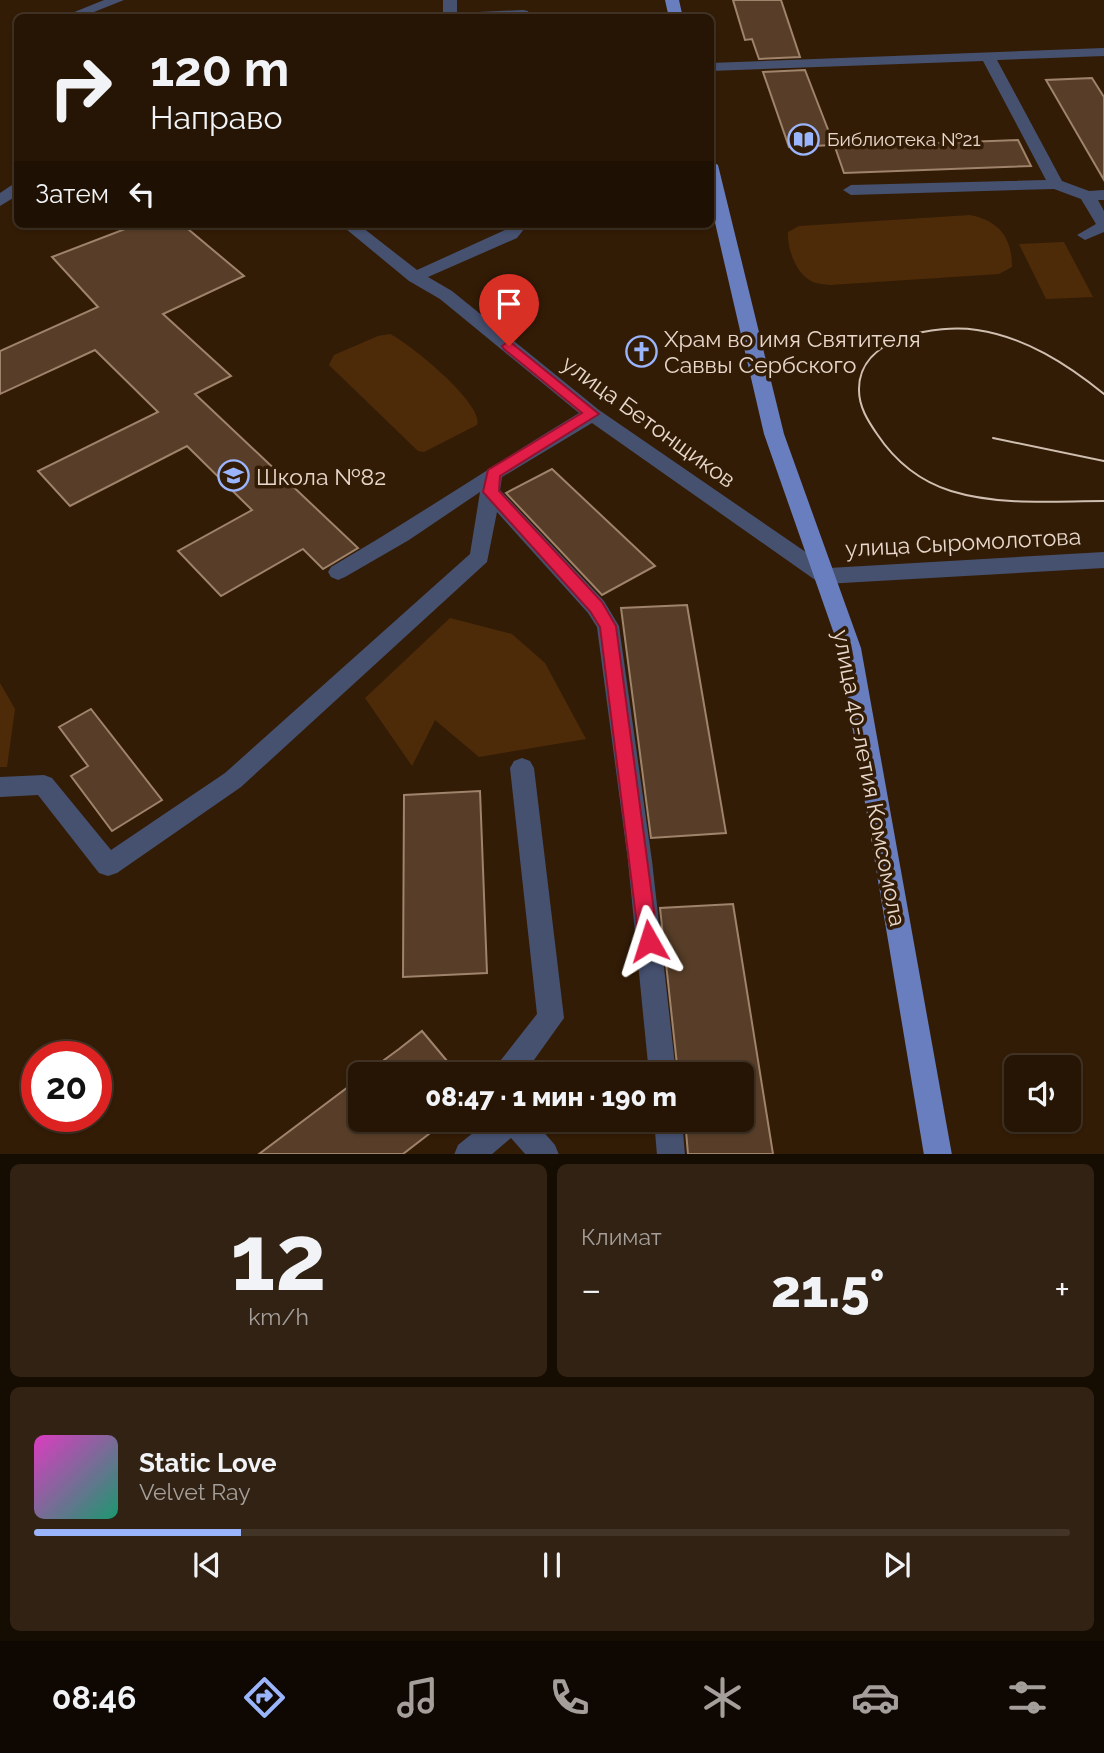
<!DOCTYPE html>
<html lang="ru">
<meta charset="utf-8">
<style>
:root{--surface:#261504;--page:#322213;--text:#f1f3f6;--muted:#a49f9a;--line:#423426;--accent:#9bb5fd}
body{margin:0;font-family:Raleway,sans-serif;background:var(--page);color:var(--text);height:100vh;display:flex;flex-direction:column;font-size:26px;white-space:nowrap}
*{box-sizing:border-box;margin:0}
p{font-size:23px;color:var(--muted)}
.icon{flex:none;width:38px;height:38px;fill:none;stroke:currentColor;stroke-width:2;stroke-linecap:round;stroke-linejoin:round}
.map{position:relative;height:1154px;overflow:hidden}
.drawer{display:flex;flex-direction:column;gap:10px;padding:10px;background:#150c02;flex:1}
.drawer>*{flex:none}
.hud{position:absolute;left:14px;top:14px;width:700px;height:214px;border-radius:10px;box-shadow:0 2px 5px #0004,0 0 0 2px var(--line);background:#261504;color:var(--text);overflow:hidden}
.tools{position:absolute;left:1004px;top:1055px;display:grid;gap:14px}
.tools a{display:grid;place-items:center;width:77px;height:77px;border-radius:10px;background:var(--surface);box-shadow:0 2px 5px #0004,0 0 0 2px var(--line);font-size:35px}
.speed{position:absolute;left:21px;top:1041px;display:flex;gap:14px;font-size:35px;font-weight:700;text-align:center}
.speed>*{display:grid;place-content:center;width:91px;height:91px;border-radius:50%;background:var(--surface);box-shadow:0 2px 5px #0004,0 0 0 2px var(--line);line-height:1}
.speed .limit{border:10px solid #d22;background:#fff;color:#111}
.pin{position:absolute;display:grid;place-items:center;width:60px;height:60px;color:#fff;margin:-72px -30px;border-radius:50% 50% 50% 0;rotate:-45deg;box-shadow:0 0 7px #0007}
.pin .icon{rotate:45deg}
.me{position:absolute;width:77px;margin:-38px;rotate:354deg;stroke-linejoin:round;filter:drop-shadow(0 0 5px #0008)}
.turn{display:flex;align-items:center;gap:24px;height:147px;padding:0 21px;font-size:32px}
.turn .icon{width:91px;height:91px;stroke-width:2.5}
.turn b{display:block;font-size:49px;line-height:60px}
.then{display:flex;align-items:center;height:66px;padding:0 21px;background:#0003;gap:14px;font-size:26px}
.big{font-size:52px;font-weight:800;line-height:1.1}
.drawer .tile{flex:1;display:flex;flex-direction:column;justify-content:center;gap:10px;min-width:0;padding:0 24px;border-radius:10px;background:var(--page)}
.drawer .dial{align-items:center;gap:0}
.dial b{font-size:91px;line-height:1}
.song{display:flex;align-items:center;gap:21px}
.cover{width:84px;height:84px;border-radius:10px;background:linear-gradient(135deg,hsl(310 70% 55%),hsl(160 70% 35%))}
.played{height:7px;border-radius:4px;background:linear-gradient(90deg,var(--accent) 20%,var(--line) 20%)}
.keys{display:flex;justify-content:space-around;direction:ltr}
.heat{display:flex;justify-content:space-between;align-items:center;font-size:38px;direction:ltr}
.drawer .tiles{flex:1;display:grid;gap:10px;grid-template-columns:1fr 1fr}
.tile:last-child{grid-column:span 2}
.trip{position:absolute;left:348px;top:1062px;width:406px;height:70px;border-radius:10px;background:var(--surface);box-shadow:0 2px 5px #0004,0 0 0 2px var(--line);font-weight:800;line-height:70px;text-align:center}
.menu{display:flex;height:112px;justify-content:space-around;align-items:center;background:#0f0802;color:var(--muted)}
.menu .icon{width:49px;height:49px}
.menu .active{color:var(--accent)}
.menu b{font-size:32px;color:var(--text)}
.map>svg:first-child{display:block}
.green{fill:#4d2b08}
.building{fill:#583e28;stroke:#9f836b;stroke-width:2}
.lines{fill:none;stroke-linecap:round;stroke-linejoin:round}
.minor{fill:#465170;fill-rule:evenodd}
.major{fill:#687ebe;fill-rule:evenodd}
.tram{stroke:#d0bfb1;stroke-width:2}
.route{fill:#e11d48;stroke:#92132f;stroke-width:2}
.labels{text-anchor:middle;dominant-baseline:central;stroke-width:7;stroke-linejoin:round;paint-order:stroke}
.far-poi-label{font-size:19px;fill:#e8d8cc;stroke:#331c06;text-anchor:start}
.poi-label{font-size:23px;fill:#e8d8cc;stroke:#331c06;text-anchor:start}
.street-label{font-size:23px;fill:#e8d8cc;stroke:#331c06}
</style>
<div class="map">
<svg width="1104" height="1155" viewBox="0 0 1104 1155">
<rect width="100%" height="100%" fill="#331c06"/>
<g class="green">
<path d="M970 215C999 221 1012 237 1012 267L999 274 830 285C825 284 818 284 813 282 796 275 787 248 788 232L799 226Z"/>
<path d="M1064 242 1093 297 1046 299 1019 244Z"/>
<path d="M390 334C409 343 484 404 477 425L424 452 418 451 329 365 334 355 378 336Z"/>
<path d="M450 618 512 634 545 663 586 739 479 757 435 720 412 766 365 698Z"/>
<path d="M0 683 15 709 7 767H0Z"/>
</g>
<g class="building">
<path d="M733 0H781L800 57 759 59 752 39 745 40Z"/>
<path d="M805 70 815 96 834 145 789 147 763 72Z"/>
<path d="M1092 78 1104 97V180L1046 80Z"/>
<path d="M1018 140 1031 166 844 173 835 147Z"/>
<path d="M138 224H182L244 276 163 314 231 376 195 394 358 548 323 569 303 549 221 596 178 551 252 510 187 446 70 506 38 471 158 412 95 350 0 394V351L98 307 52 257Z"/>
<path d="M552 469 655 566 602 595 506 493Z"/>
<path d="M687 605 726 833 651 838 621 608Z"/>
<path d="M91 709 162 800 112 831 71 776 88 766 59 727Z"/>
<path d="M480 791 487 973 403 977 404 795Z"/>
<path d="M733 904 773 1154H688L685 1120H742V1074H678L660 908Z"/>
<path d="M422 1031 458 1074H365L399 1049Z"/>
<path d="M360 1078V1120H447L403 1154H259Z"/>
</g>
<g class="lines">
<g class="minor">
<path d="M104 0H124L84 16H74L72 13Z"/>
<path d="M443 0H457V13L523 10 528 11 530 18H443Z"/>
<path d="M1104 48V56L997 60 1062 181 1089 191 1104 190V200H1098L1104 211V232L1085 240 1077 235 1096 224 1081 199 1054 189 851 195 843 190 851 185 1046 180 983 61 710 71V63Z"/>
<path d="M18 181V195L0 206V193Z"/>
<path d="M340 224H358L417 270 505 230 511 224H528L517 238 428 277 452 291 599 410 829 568 1104 552V568L825 584 818 582 592 423 502 477 500 490 604 601 619 626 652 861 676 1074H649L628 861 597 627 588 613 497 512 487 562 241 787 117 873 108 876 99 873 38 795 0 797V777L44 775 52 778 111 850 225 773 470 554 480 492 409 540 345 577 338 580 331 577 328 572 331 567C415 518 496 463 579 413L440 299 409 281Z"/>
<path d="M522 758 530 761 534 768 564 1018 524 1074H494L497 1065 537 1014 510 768 514 761Z"/>
<path d="M489 1120H533L555 1145 559 1155H526L511 1138 491 1155H454L458 1145Z"/>
<path d="M654 1120H682L685 1155H657Z"/>
</g>
<g class="major">
<path d="M665 0H679L683 18H669Z"/>
<path d="M710 160 718 165 784 434 861 648 952 1155H924L839 648 764 434 710 201Z"/>
</g>
<g class="tram">
<path d="M1104 394C1067 364 1025 337 977 330 938 324 858 336 859 390 859 407 868 421 877 434 895 461 919 481 951 491 1000 506 1053 501 1104 501"/>
<path d="M993 438 1104 461"/>
</g>
</g>
<path class="route" d="M509 341 599 414 500 476 499 491 602 602 616 626 658 941 656 948 649 950 642 948 639 941 600 627 590 611 483 492 488 470 582 413 504 349 502 346Z"/>
<defs>
<symbol id="library-ring" viewBox="-11 -11 22 22"><circle r="9.5" fill="#331c06" stroke="#9bb5fd" stroke-width="1.5"/><path d="M-6-4Q-3-5.5-.7-3.5V5Q-3 3-6 4ZM6-4Q3-5.5 .7-3.5V5Q3 3 6 4Z" fill="#9bb5fd"/></symbol>
<symbol id="church-ring" viewBox="-11 -11 22 22"><circle r="9.5" fill="#331c06" stroke="#9bb5fd" stroke-width="1.5"/><path d="M-1.2-6h2.4v3.5h3.3v2.4h-3.3V6h-2.4V-.1h-3.3v-2.4h3.3Z" fill="#9bb5fd"/></symbol>
<symbol id="school-ring" viewBox="-11 -11 22 22"><circle r="9.5" fill="#331c06" stroke="#9bb5fd" stroke-width="1.5"/><path d="M0-5L7-2L0 1L-7-2ZM-4 1L0 2.5L4 1V4Q0 6-4 4Z" fill="#9bb5fd"/></symbol>
</defs>
<g fill-rule="evenodd">
<use href="#library-ring" x="786" y="122" width="35" height="35"/>
<use href="#church-ring" x="624" y="334" width="35" height="35"/>
<use href="#school-ring" x="216" y="458" width="35" height="35"/>
</g>
<g class="labels">
<g class="far-poi-label">
<text x="827" y="139">Библиотека №21</text>
</g>
<g class="poi-label">
<text x="664" y="338">Храм во имя Святителя<tspan x="664" dy="26">Саввы Сербского</tspan></text>
<text x="256" y="476">Школа №82</text>
</g>
<g class="street-label">
<text transform="translate(649 421) rotate(36)">улица Бетонщиков</text>
<text transform="translate(963 542) rotate(-3)">улица Сыромолотова</text>
<text transform="translate(870 778) rotate(79)">улица 40-летия Комсомола</text>
</g>
</g>
</svg>
<div class="tools">
<a><svg class="icon" aria-label="sound" viewBox="0 0 24 24"><path d="M4 9h4l5-4v14l-5-4H4zM17 9q2 3 0 6"/></svg></a>
</div>
<div class="speed"><div class="limit">20</div></div>
<div class="pin" style="left:509px;top:346px;background:#d93025"><svg class="icon" aria-label="arrive" viewBox="0 0 24 24"><path d="M6 21V4h12l-3 4 3 4H6"/></svg></div>
<svg class="me" style="left:649px;top:941px" viewBox="-20 -20 40 40"><path d="M0-17L14 15 0 8-14 15z" fill="#e11d48" stroke="#fff" stroke-width="4"/></svg>
<div class="trip">08:47 · 1 мин · 190 m</div>
<div class="hud">
<div class="turn"><svg class="icon" aria-label="right" viewBox="0 0 24 24"><path d="M7 20v-9h11M14 6l5 5-5 5"/></svg><div><b>120 m</b>Направо</div></div>
<div class="then">Затем<svg class="icon" aria-label="left" viewBox="0 0 24 24"><path d="M17 20v-9H6M10 6l-5 5 5 5"/></svg></div>
</div>
</div>
<section class="drawer">
<div class="tiles">
<div class="tile dial"><b>12</b><p>km/h</p></div>
<div class="tile"><p>Климат</p>
<div class="heat"><a>−</a><b class="big">21.5°</b><a>+</a></div>
</div>
<div class="tile">
<div class="song"><i class="cover"></i><div><b>Static Love</b><p>Velvet Ray</p></div></div>
<div class="played"></div>
<div class="keys"><svg class="icon" aria-label="previous" viewBox="0 0 24 24"><path d="M18 5L8 12l10 7zM5 5v14"/></svg><svg class="icon" aria-label="pause" viewBox="0 0 24 24"><path d="M8 5v14M16 5v14"/></svg><svg class="icon" aria-label="next" viewBox="0 0 24 24"><path d="M6 5l10 7-10 7zM19 5v14"/></svg></div>
</div>
</div>
</section>
<nav class="menu">
<b>08:46</b>
<svg class="icon active" aria-label="directions" viewBox="0 0 24 24"><path d="M12 3l9 9-9 9-9-9zM9 14v-3h6M13 9l2 2-2 2"/></svg>
<svg class="icon" aria-label="music" viewBox="0 0 24 24"><path d="M9 18V5l10-2v13"/><circle cx="6" cy="18" r="3"/><circle cx="16" cy="16" r="3"/></svg>
<svg class="icon" aria-label="phone" viewBox="0 0 24 24"><path d="M5 4h4l2 5-3 2q2 4 5 5l2-3 5 2v4C11 20 4 13 5 4z"/></svg>
<svg class="icon" aria-label="climate" viewBox="0 0 24 24"><path d="M12 3v18M4 7l16 10M4 17L20 7"/></svg>
<svg class="icon" aria-label="car" viewBox="0 0 24 24"><path d="M5 17H2v-5l4-1 3-4h7l3 4 3 1v5h-3M9 17h6M6 11h13"/><circle cx="7" cy="17" r="2"/><circle cx="17" cy="17" r="2"/></svg>
<svg class="icon" aria-label="filters" viewBox="0 0 24 24"><path d="M4 7h16M4 17h16"/><circle cx="9" cy="7" r="2"/><circle cx="15" cy="17" r="2"/></svg>
</nav>
